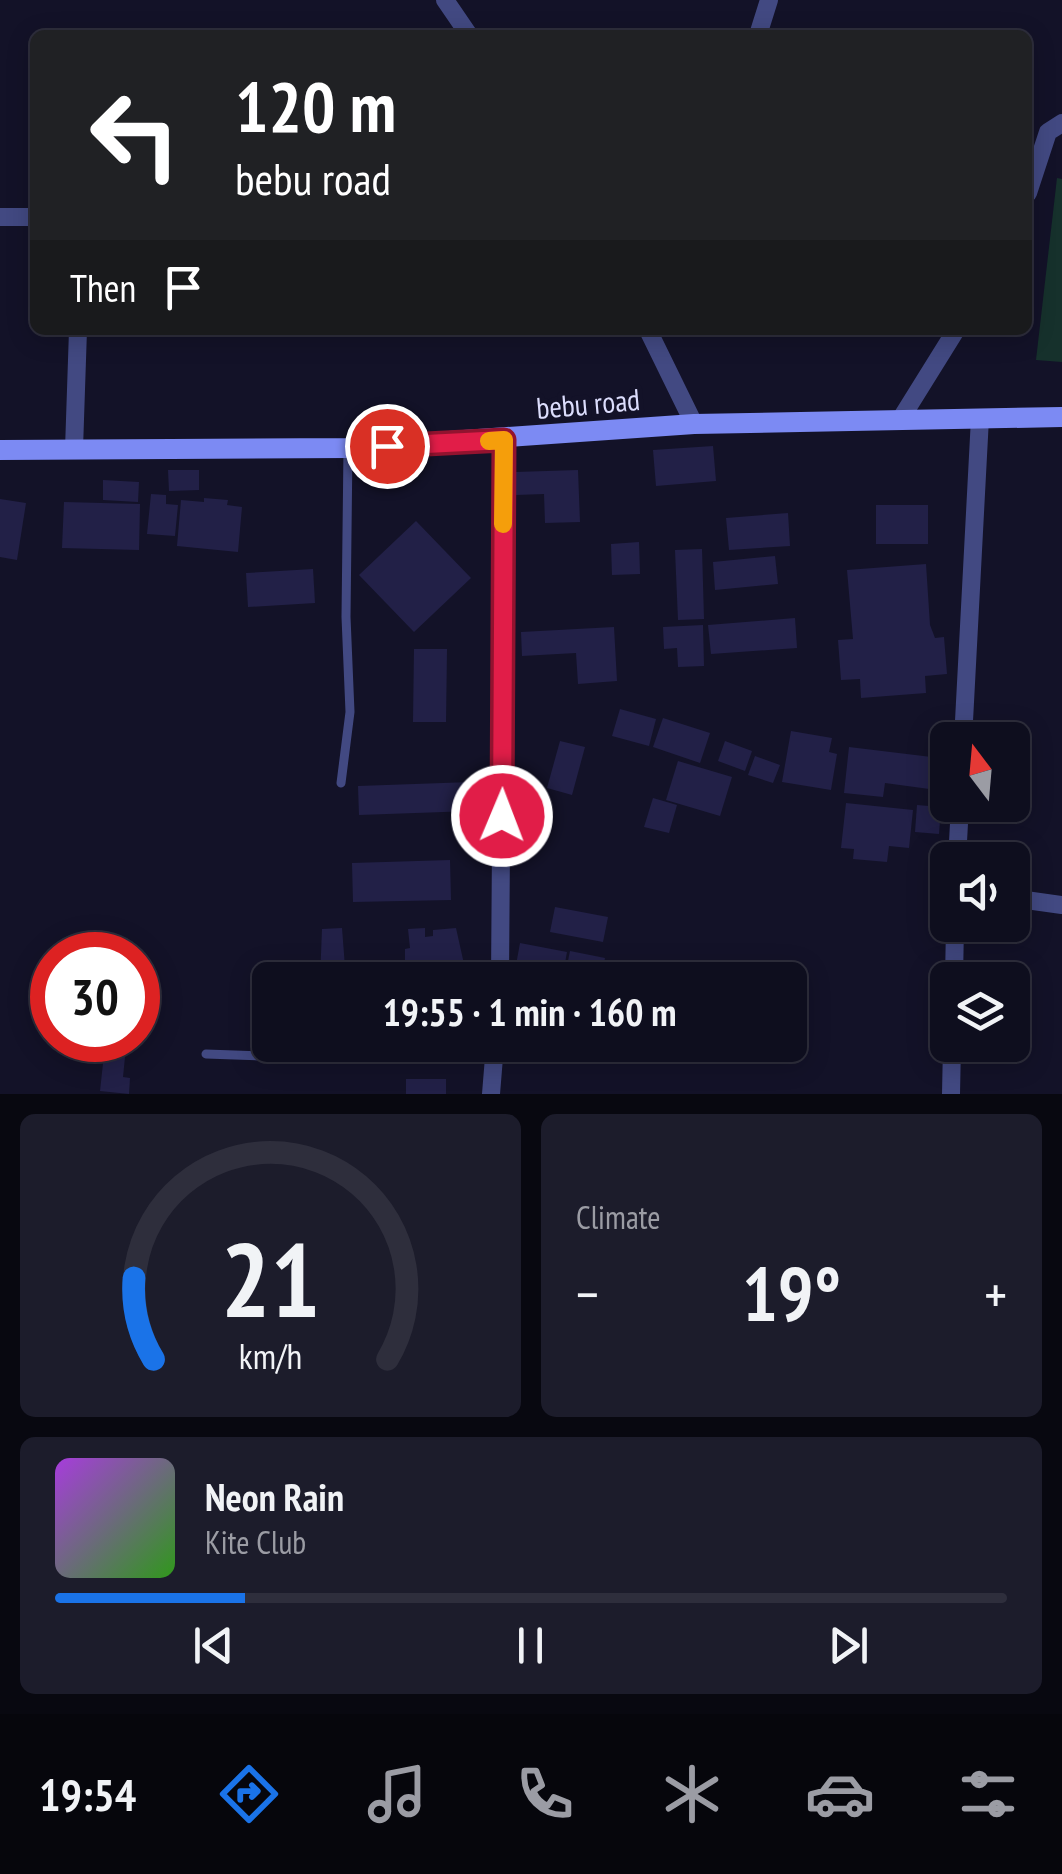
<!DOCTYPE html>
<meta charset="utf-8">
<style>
:root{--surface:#0e0e1e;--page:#1c1c2b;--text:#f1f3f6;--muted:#9b9ca4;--line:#2e2e3c;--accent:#1a73e8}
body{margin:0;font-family:"PT Sans Narrow",sans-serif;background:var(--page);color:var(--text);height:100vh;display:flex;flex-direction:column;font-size:38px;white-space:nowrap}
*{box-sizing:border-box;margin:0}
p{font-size:32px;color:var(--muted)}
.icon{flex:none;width:55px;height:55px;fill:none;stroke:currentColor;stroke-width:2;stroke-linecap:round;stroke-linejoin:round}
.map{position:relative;height:1094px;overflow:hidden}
.drawer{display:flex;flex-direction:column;gap:20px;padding:20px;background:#080810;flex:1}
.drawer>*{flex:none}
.guide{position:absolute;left:30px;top:30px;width:1002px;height:305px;border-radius:15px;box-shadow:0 5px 25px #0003,0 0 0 2px var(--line);background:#202124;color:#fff;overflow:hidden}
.needle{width:65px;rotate:344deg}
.controls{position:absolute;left:930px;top:722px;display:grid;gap:20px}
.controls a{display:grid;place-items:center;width:100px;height:100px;border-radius:15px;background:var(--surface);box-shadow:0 5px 25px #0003,0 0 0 2px var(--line);font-size:50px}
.speed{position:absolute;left:30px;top:932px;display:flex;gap:20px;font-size:50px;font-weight:700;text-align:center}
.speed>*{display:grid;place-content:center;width:130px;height:130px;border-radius:50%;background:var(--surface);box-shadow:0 5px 25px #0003,0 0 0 2px var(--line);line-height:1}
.speed .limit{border:15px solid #d22;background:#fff;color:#111}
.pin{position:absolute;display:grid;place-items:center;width:85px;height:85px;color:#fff;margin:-42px;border:5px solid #fff;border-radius:50%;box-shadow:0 2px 10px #0007}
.me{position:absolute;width:110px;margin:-55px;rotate:1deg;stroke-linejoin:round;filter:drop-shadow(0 0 8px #0008)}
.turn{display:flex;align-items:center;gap:35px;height:210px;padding:0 40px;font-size:45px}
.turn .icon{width:130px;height:130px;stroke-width:2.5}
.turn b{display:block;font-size:70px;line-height:85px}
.then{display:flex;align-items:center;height:95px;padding:0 40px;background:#0003;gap:20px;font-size:38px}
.big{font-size:75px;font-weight:700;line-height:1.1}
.drawer .widget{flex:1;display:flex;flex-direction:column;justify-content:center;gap:15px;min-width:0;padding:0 35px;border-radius:15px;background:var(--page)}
.drawer .dial{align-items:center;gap:0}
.dial svg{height:260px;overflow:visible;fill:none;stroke:var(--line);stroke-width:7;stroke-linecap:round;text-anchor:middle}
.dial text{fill:var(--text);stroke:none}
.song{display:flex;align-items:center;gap:30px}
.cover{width:120px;height:120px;border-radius:15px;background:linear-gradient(135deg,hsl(280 70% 55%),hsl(110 70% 35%))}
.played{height:10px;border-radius:5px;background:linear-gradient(90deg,var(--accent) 20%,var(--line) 20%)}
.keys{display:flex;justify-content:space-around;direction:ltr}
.heat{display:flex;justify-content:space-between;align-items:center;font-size:55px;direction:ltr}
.drawer .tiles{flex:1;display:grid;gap:20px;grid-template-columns:1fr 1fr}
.widget:last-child{grid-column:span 2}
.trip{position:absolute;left:252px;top:962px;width:555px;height:100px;border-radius:15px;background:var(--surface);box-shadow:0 5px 25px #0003,0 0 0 2px var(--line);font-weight:700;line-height:100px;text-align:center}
.tabs{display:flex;height:160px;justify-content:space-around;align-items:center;background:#06060c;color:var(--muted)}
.tabs .icon{width:70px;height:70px}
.tabs .selected{color:var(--accent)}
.tabs b{font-size:45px;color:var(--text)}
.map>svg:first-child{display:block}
.green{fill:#16312c}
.building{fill:#222047}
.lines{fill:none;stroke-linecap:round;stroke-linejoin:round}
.lane{stroke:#424982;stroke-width:9}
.street{stroke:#424982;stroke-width:18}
.secondary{stroke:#7c8af3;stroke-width:20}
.route-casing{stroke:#92132f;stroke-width:25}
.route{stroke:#e11d48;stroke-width:18}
.slow{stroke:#f59e0b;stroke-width:18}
.labels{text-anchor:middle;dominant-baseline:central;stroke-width:10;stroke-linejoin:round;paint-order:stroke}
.street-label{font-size:30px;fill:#dcddfc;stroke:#131228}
</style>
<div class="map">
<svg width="1062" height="1094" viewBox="0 0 1062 1094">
<rect width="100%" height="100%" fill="#131228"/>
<path class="green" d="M1057 178 1062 179V362L1036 360Z"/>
<g class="building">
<path d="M713 446 716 481 656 486 653 450Z"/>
<path d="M168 470H199V490L169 491Z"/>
<path d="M578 470 580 522 545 523 544 494 516 495 515 472Z"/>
<path d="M103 480 139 482 138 502 103 500Z"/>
<path d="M151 494 166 495V504L178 505 175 536 147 534Z"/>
<path d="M204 498 228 500 227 505 242 507 238 552 177 546 181 500 204 502Z"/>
<path d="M0 499 26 503 17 560 0 557Z"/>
<path d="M64 502 140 504 139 550 62 548Z"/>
<rect x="876" y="505" width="52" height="39"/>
<path d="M788 513 790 546 729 550 726 518Z"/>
<path d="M416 521 471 578 414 632 359 575Z"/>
<path d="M639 542 640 574 612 575 611 544Z"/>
<path d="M702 549 704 619 678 620 675 550Z"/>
<path d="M775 556 778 584 715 590 713 562Z"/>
<path d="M926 564 930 625 935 638 944 637 947 674 925 676 926 693 861 698 860 679 841 680 838 640 853 639 847 570Z"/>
<path d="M313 569 315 603 248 607 246 573Z"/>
<path d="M795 618 797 648 711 654 708 625Z"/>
<path d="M703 625 704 666 678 667 677 648 664 649 663 627Z"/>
<path d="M614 627 617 681 578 684 576 653 522 656 521 632Z"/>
<path d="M414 649H447L446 722H413Z"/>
<path d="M620 709 656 719 649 746 612 736Z"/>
<path d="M663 718 710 733 700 763 653 747Z"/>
<path d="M791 731 832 738 829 752 837 754 831 790 782 782Z"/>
<path d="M560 741 585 747 572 795 547 788Z"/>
<path d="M725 741 752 751 745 771 718 761Z"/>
<path d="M849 747 948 759 944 791 885 783 883 797 844 793Z"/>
<path d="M755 756 780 765 773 783 748 775Z"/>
<path d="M678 761 732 777 720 816 666 800Z"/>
<path d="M471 782 472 811 359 815 358 786Z"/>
<path d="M653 798 677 805 669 833 644 827Z"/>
<path d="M846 803 913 810 909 848 889 846 887 862 853 859 854 849 841 848Z"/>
<path d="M917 805 941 807 939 834 915 832Z"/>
<path d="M450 860 451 900 353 902 352 863Z"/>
<path d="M555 907 608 917 603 942 550 932Z"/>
<path d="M342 928 346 980H320L322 929Z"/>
<path d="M425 928V937L433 936V930L456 928 466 973 450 974V980H409V973L402 974 400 961 405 960V949L410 948 408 929Z"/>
<path d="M520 943 567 952 563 974 516 965Z"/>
<path d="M570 951 605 958 601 980H564Z"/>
<path d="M390 972 391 980H348V975Z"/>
<path d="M105 1045 126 1047 123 1077 130 1078 129 1094 100 1091Z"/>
<rect x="406" y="1079" width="40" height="15"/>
</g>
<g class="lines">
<g class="lane">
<path d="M341 783 350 712 346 617 348 448"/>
<path d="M206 1054 350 1059 423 1050 494 1052"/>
</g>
<g class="street">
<path d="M445 0 469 35"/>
<path d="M758 35 769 0"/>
<path d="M1028 193 1048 132 1062 123"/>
<path d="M0 217H35"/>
<path d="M648 330 694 424"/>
<path d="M900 420 956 330"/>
<path d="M74 449 78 330"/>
<path d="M963 740 980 418"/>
<path d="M957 860 960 805"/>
<path d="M1012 898 1062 905"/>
<path d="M500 980 504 440"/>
<path d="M954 980 955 925"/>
<path d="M491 1094 495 1045"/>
<path d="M951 1094 952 1045"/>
</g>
<path class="secondary" d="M0 450 348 448 694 424 1062 417"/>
</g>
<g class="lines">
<defs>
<path id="route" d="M387 446 504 440 502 816"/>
</defs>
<use href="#route" class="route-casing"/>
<use href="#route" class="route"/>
<path class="slow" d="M489 441 504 440 503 524"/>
</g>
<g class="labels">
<g class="street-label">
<text transform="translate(588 403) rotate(-5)">bebu road</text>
</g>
</g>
</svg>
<div class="controls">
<a><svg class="needle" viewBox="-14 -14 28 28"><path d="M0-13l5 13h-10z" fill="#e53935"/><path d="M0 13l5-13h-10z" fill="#9b9ca4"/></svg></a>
<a><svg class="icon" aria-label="sound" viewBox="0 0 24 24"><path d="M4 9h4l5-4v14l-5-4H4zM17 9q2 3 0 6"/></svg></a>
<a><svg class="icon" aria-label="layers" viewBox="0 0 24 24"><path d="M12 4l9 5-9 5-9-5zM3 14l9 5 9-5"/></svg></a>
</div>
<div class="speed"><div class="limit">30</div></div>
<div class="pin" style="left:387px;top:446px;background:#d93025"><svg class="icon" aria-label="arrive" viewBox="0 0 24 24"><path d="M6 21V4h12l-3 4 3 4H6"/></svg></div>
<svg class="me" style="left:502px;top:816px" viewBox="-20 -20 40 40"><circle r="17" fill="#e11d48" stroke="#fff" stroke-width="3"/><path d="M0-11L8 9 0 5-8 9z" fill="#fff"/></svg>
<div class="trip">19:55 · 1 min · 160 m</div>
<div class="guide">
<div class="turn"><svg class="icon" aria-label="left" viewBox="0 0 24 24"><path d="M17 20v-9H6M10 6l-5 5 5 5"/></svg><div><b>120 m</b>bebu road</div></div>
<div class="then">Then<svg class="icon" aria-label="arrive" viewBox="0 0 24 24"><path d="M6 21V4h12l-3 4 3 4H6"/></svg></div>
</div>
</div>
<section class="drawer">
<div class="tiles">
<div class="widget dial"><svg viewBox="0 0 100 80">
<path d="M14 69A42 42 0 1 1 86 69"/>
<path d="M14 69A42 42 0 0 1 8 44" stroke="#1a73e8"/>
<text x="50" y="56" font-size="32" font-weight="700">21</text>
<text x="50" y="72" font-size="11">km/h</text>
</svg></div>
<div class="widget"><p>Climate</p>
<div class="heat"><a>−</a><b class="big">19°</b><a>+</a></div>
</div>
<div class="widget">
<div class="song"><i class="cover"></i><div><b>Neon Rain</b><p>Kite Club</p></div></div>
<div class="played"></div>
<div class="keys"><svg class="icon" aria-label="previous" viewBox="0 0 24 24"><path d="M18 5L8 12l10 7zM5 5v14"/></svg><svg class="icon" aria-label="pause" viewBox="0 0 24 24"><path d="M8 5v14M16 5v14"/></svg><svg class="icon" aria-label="next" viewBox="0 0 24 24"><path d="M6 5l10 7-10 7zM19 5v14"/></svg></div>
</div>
</div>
</section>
<nav class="tabs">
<b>19:54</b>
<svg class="icon selected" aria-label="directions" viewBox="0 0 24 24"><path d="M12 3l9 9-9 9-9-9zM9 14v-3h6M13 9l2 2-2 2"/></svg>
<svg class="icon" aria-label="music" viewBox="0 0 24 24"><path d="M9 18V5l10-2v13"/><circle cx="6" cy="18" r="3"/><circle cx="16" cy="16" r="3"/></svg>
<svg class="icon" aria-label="phone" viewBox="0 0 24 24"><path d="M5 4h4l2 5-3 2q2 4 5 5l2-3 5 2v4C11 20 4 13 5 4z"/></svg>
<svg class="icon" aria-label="climate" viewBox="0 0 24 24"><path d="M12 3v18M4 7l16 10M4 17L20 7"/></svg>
<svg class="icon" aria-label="car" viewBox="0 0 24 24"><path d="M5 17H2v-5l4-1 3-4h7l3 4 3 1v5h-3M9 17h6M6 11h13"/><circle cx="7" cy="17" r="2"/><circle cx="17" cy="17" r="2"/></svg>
<svg class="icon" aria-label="filters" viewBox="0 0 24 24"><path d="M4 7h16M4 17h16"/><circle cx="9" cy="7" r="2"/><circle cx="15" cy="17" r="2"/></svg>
</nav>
